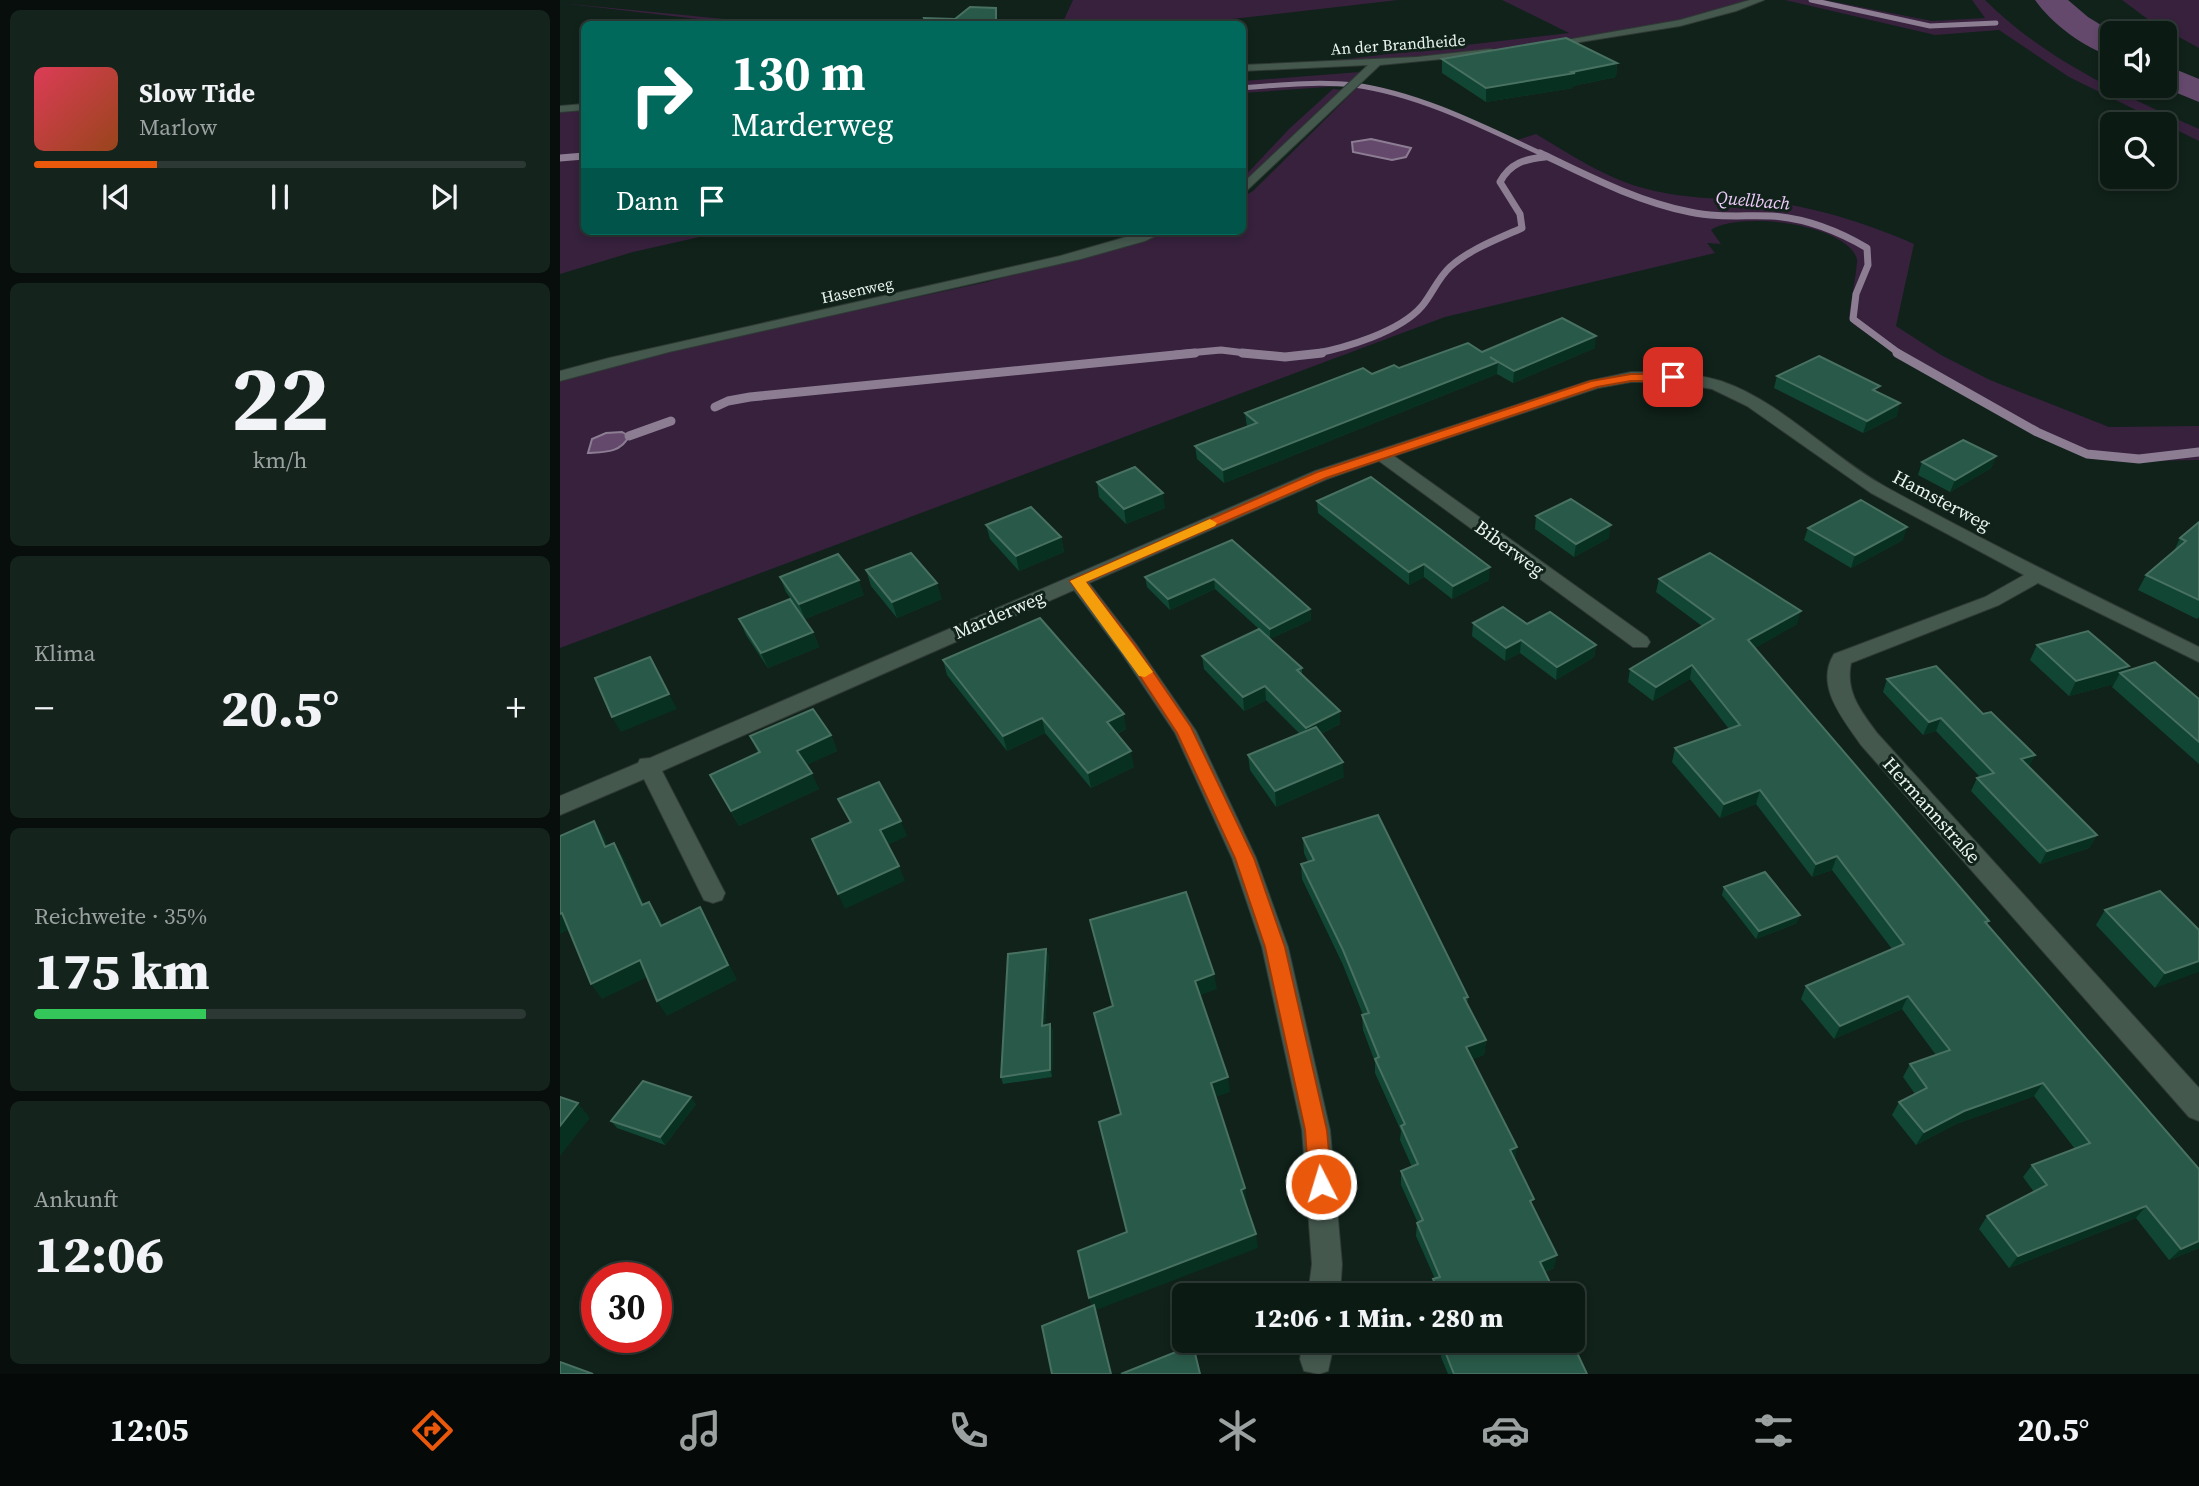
<!DOCTYPE html>
<html lang="de">
<meta charset="utf-8">
<style>
:root{--surface:#0c1a14;--page:#15231d;--text:#f1f3f6;--muted:#9aa1a0;--line:#2c3834;--accent:#ea580c}
body{margin:0;font-family:"Source Serif 4",serif;background:var(--page);color:var(--text);height:100vh;display:flex;flex-direction:column;font-size:26px;white-space:nowrap}
*{box-sizing:border-box;margin:0}
p{font-size:23px;color:var(--muted)}
.icon{flex:none;width:38px;height:38px;fill:none;stroke:currentColor;stroke-width:2;stroke-linecap:round;stroke-linejoin:round}
.map{position:relative;flex:1;overflow:hidden}
.drawer{display:flex;flex-direction:column;gap:10px;padding:10px;background:#070e0b;width:560px}
.drawer>*{flex:none}
.hud{position:absolute;left:21px;top:21px;width:665px;height:214px;border-radius:10px;box-shadow:0 4px 10px #0003,0 0 0 2px var(--line);background:#00695c;color:#fff;overflow:hidden}
.tools{position:absolute;left:1540px;top:21px;display:grid;gap:14px}
.tools a{display:grid;place-items:center;width:77px;height:77px;border-radius:10px;background:var(--surface);box-shadow:0 4px 10px #0003,0 0 0 2px var(--line);font-size:35px}
.speed{position:absolute;left:21px;top:1262px;display:flex;gap:14px;font-size:35px;font-weight:700;text-align:center}
.speed>*{display:grid;place-content:center;width:91px;height:91px;border-radius:50%;background:var(--surface);box-shadow:0 4px 10px #0003,0 0 0 2px var(--line);line-height:1}
.speed .limit{border:10px solid #d22;background:#fff;color:#111}
.pin{position:absolute;display:grid;place-items:center;width:60px;height:60px;color:#fff;margin:-30px;border-radius:14px;box-shadow:0 4px 10px #0006}
.me{position:absolute;width:77px;margin:-38px;rotate:355deg;stroke-linejoin:round;filter:drop-shadow(0 0 5px #0008)}
.turn{display:flex;align-items:center;gap:24px;height:147px;padding:0 35px;font-size:32px}
.turn .icon{width:91px;height:91px;stroke-width:2.5}
.turn b{display:block;font-size:49px;line-height:60px}
.then{display:flex;align-items:center;height:66px;padding:0 35px;background:#0003;gap:14px;font-size:26px}
.big{font-size:52px;font-weight:800;line-height:1.1}
.drawer .tile{flex:1;display:flex;flex-direction:column;justify-content:center;gap:10px;min-width:0;padding:0 24px;border-radius:10px;background:var(--page)}
.drawer .dial{align-items:center;gap:0}
.dial b{font-size:91px;line-height:1}
.song{display:flex;align-items:center;gap:21px}
.cover{width:84px;height:84px;border-radius:10px;background:linear-gradient(135deg,hsl(350 70% 55%),hsl(20 70% 35%))}
.played{height:7px;border-radius:4px;background:linear-gradient(90deg,var(--accent) 25%,var(--line) 25%)}
.keys{display:flex;justify-content:space-around;direction:ltr}
.heat{display:flex;justify-content:space-between;align-items:center;font-size:38px;direction:ltr}
.charge{height:10px;border-radius:5px;background:linear-gradient(90deg,#34c759 35%,var(--line) 0)}
.trip{position:absolute;left:612px;top:1283px;width:413px;height:70px;border-radius:10px;background:var(--surface);box-shadow:0 4px 10px #0003,0 0 0 2px var(--line);font-weight:800;line-height:70px;text-align:center}
.tabs{display:flex;height:112px;justify-content:space-around;align-items:center;background:#050a08;color:var(--muted)}
.tabs .icon{width:49px;height:49px}
.tabs .selected{color:var(--accent)}
.tabs b{font-size:32px;color:var(--text)}
main{display:flex;flex:1;min-height:0}
.map>svg:first-child{display:block}
.green{fill:#37213d}
.water{fill:#64496c;stroke:#8c7d93;stroke-width:2}
.lines{fill:none;stroke-linecap:round;stroke-linejoin:round}
.stream-far2{stroke:#8c7d93;stroke-width:5}
.stream-far1{stroke:#8c7d93;stroke-width:7}
.stream{stroke:#8c7d93;stroke-width:9}
.river{fill:#64496c;fill-rule:evenodd}
.street-casing{stroke:#2f3a34;stroke-width:2}
.street{fill:#44584e;fill-rule:evenodd}
.wall{fill:#124634}
.shaded-wall{fill:#083021}
.building{fill:#295948;stroke:#487162;stroke-width:2}
.route{fill:#ea580c;stroke:#983908;stroke-width:2}
.slow{fill:#f59e0b}
.labels{text-anchor:middle;dominant-baseline:central;stroke-width:6;stroke-linejoin:round;paint-order:stroke}
.far-street-label{font-size:16px;fill:#eaf5ef;stroke:#10221a}
.far-water-label{font-size:18px;font-style:italic;fill:#f0cbfc;stroke:#10221a}
.street-label{font-size:19px;fill:#eaf5ef;stroke:#10221a}
</style>
<main>
<section class="drawer">
<div class="tile">
<div class="song"><i class="cover"></i><div><b>Slow Tide</b><p>Marlow</p></div></div>
<div class="played"></div>
<div class="keys"><svg class="icon" aria-label="previous" viewBox="0 0 24 24"><path d="M18 5L8 12l10 7zM5 5v14"/></svg><svg class="icon" aria-label="pause" viewBox="0 0 24 24"><path d="M8 5v14M16 5v14"/></svg><svg class="icon" aria-label="next" viewBox="0 0 24 24"><path d="M6 5l10 7-10 7zM19 5v14"/></svg></div>
</div>
<div class="tile dial"><b>22</b><p>km/h</p></div>
<div class="tile"><p>Klima</p>
<div class="heat"><a>−</a><b class="big">20.5°</b><a>+</a></div>
</div>
<div class="tile"><p>Reichweite · 35%</p><b class="big">175 km</b><div class="charge"></div></div>
<div class="tile"><p>Ankunft</p><b class="big">12:06</b></div>
</section>
<div class="map">
<svg width="1639" height="1374" viewBox="0 0 1639 1374">
<rect width="100%" height="100%" fill="#10221a"/>
<g class="green">
<path d="M513 0H838L628 24H502Z"/>
<path d="M942 0H1193C1040 48 876 58 717 64L786 59 1009 33Z"/>
<path d="M1225 0H1265L1372 21 1425 18 1412 0H1425C1484 59 1564 96 1639 129V141L1509 77 1439 30 1375 35Z"/>
<path d="M1562 0H1639V48L1593 23Z"/>
<path d="M0 3 185 21H392L181 24Z"/>
<path d="M800 72 796 85 683 93V81Z"/>
<path d="M801 84 872 104 957 140 976 134C1011 155 1047 179 1087 189 1128 200 1172 198 1215 203 1259 208 1313 226 1354 244L1336 326 1381 355 1430 380 1549 427 1639 426V460C1592 460 1547 466 1503 447L1363 372 1293 324 1289 318C1290 308 1298 264 1297 259 1286 223 1178 211 1151 230L1161 244 1147 243 1155 253 885 317 0 648V380L126 347 427 282 610 231H682L683 197 693 191Z"/>
<path d="M773 89 784 90 683 186V178L729 129Z"/>
<path d="M24 109V231H166L73 252 0 274V111Z"/>
</g>
<g class="water">
<path d="M811 139 851 148 846 157 832 160 793 152 792 142Z"/>
<path d="M62 432 69 436C61 453 44 452 28 453L32 439 46 433Z"/>
</g>
<g class="lines">
<g class="stream-far2">
<path d="M1251 0 1370 26 1436 23"/>
<path d="M682 88C719 85 757 81 794 85 860 94 924 127 984 155"/>
</g>
<g class="stream-far1">
<path d="M980 153C1028 176 1078 202 1130 212 1157 218 1184 215 1211 216 1245 218 1278 231 1307 248L1308 265 1296 294 1293 319 1340 354"/>
<path d="M0 158 24 156"/>
<path d="M617 354 661 350 694 354"/>
<path d="M753 354C785 348 840 332 862 306 872 294 878 278 890 267 910 249 938 239 962 228L960 214 940 182C950 163 965 159 985 157"/>
</g>
<g class="stream">
<path d="M682 353 725 357 762 353"/>
<path d="M1337 353 1477 432 1527 454 1579 459 1639 452"/>
<path d="M155 407 168 401 190 397 635 353"/>
<path d="M69 436 111 421"/>
</g>
<g class="river">
<path d="M1475 0H1508L1528 17 1554 33 1552 56C1525 49 1491 23 1475 0Z"/>
<path d="M1605 65 1639 79V102L1600 86H1605Z"/>
</g>
<defs>
<g id="street">
<path d="M1190 0H1204L1176 11 1120 26 983 48 978 45 1120 20Z"/>
<path d="M930 49 934 50V54L820 65 682 195V184L808 65 682 71V65L857 57Z"/>
<path d="M24 104V110L0 112V106Z"/>
<path d="M587 231H606L585 241 521 259 109 352 0 381V371L49 358 500 256Z"/>
<path d="M1071 372C1101 372 1132 372 1161 381 1222 402 1270 456 1326 487 1429 544 1534 595 1639 647V662L1478 583 1439 605 1291 663C1285 692 1301 711 1317 733L1639 1088V1121L1629 1117 1301 745C1284 720 1254 686 1274 654L1425 597 1464 575 1311 493 1187 406 1152 389 1113 382H1071L1038 388 834 456 1087 637 1090 642 1087 647H1073L819 461 767 479 529 583 576 644 636 731 696 858 728 947 770 1130 782 1264 780 1295H748L752 1264 742 1130 702 947 672 858 615 733 562 654 514 590 102 771 165 893 162 900 153 903 144 900 84 779 0 815V796L78 763 80 759 90 758 755 471 1029 381Z"/>
<path d="M743 1340H775L768 1371 759 1374 744 1371 740 1359Z"/>
</g>
</defs>
<use href="#street" class="street-casing"/>
<use href="#street" class="street"/>
</g>
<g class="wall">
<path d="M882 59 1057 63 1056 77 1013 86V88L926 102 882 73Z"/>
<path d="M1035 348 953 383 937 374 664 483 637 459 635 446 687 427 685 413 812 374 922 352Z"/>
<path d="M1217 376 1318 392 1337 416 1303 433 1214 388Z"/>
<path d="M1436 456 1431 468 1390 492 1358 475 1362 462Z"/>
<path d="M537 482 605 508 566 524 539 497Z"/>
<path d="M757 501 929 580 892 599 864 577 849 585 758 513Z"/>
<path d="M976 516 1049 538 1014 557 975 529Z"/>
<path d="M1639 522V617L1637 619 1578 590 1586 575 1614 551 1620 538Z"/>
<path d="M426 525 501 537 504 552 459 571 430 539Z"/>
<path d="M1248 528 1343 540 1291 568 1244 540Z"/>
<path d="M672 540 750 609 751 620 710 639 742 668V675L780 711V724L761 734 784 777 716 807 690 770 688 755 740 734 706 700 684 711 644 669 642 656 699 629 655 589 610 610 587 587 585 577Z"/>
<path d="M306 570 382 599 337 618 311 586Z"/>
<path d="M220 577 304 595 245 619 226 592Z"/>
<path d="M1099 579 1237 624 1195 648 1429 921 1427 924 1639 1169V1248L1609 1260 1576 1218 1449 1268 1419 1229 1427 1216 1474 1192 1463 1177 1472 1165 1515 1149 1474 1096 1396 1124 1356 1145 1332 1115 1339 1102 1355 1094 1343 1077 1350 1064 1376 1055 1342 1009 1274 1039 1241 999 1246 986 1332 949 1272 870 1252 877 1196 804 1160 818 1112 762 1115 748 1169 729 1130 679 1093 701 1068 682 1070 669 1142 626 1096 592Z"/>
<path d="M179 619 253 632 259 647 208 668 186 635Z"/>
<path d="M913 623 967 624 1036 645 1034 657 996 680 960 653 945 661 912 636Z"/>
<path d="M1477 645 1569 666 1566 671 1639 699V764L1552 687 1554 684 1509 696 1470 660Z"/>
<path d="M383 660 566 729 557 734 574 767 531 788 485 733 447 751 387 675Z"/>
<path d="M1327 679 1469 767 1537 835 1529 848 1480 864 1411 791 1417 778 1420 777 1376 731 1363 735 1323 692Z"/>
<path d="M271 735 277 751 246 765 259 789 179 826 150 775 198 753 190 736Z"/>
<path d="M743 838 908 997 907 1004 926 1040 924 1055 912 1059 955 1161 973 1206 994 1268 985 1272 996 1295H873L872 1292 873 1279H875L856 1236 857 1223H858L841 1185V1171L852 1167 840 1140 841 1131 815 1073V1062L803 1030 802 1015H803L783 965 742 879 741 864 748 862 744 853Z"/>
<path d="M1164 887 1237 923 1196 939 1162 895Z"/>
<path d="M1545 910 1639 930 1595 988 1536 925Z"/>
<path d="M486 949 489 957 485 1025 490 1024 493 1032 492 1077 443 1084 441 1077Z"/>
<path d="M136 1104 105 1145 57 1128 51 1121Z"/>
<path d="M886 1340H1011L1027 1374H888L881 1357 882 1344 887 1342Z"/>
</g>
<g class="shaded-wall">
<path d="M1057 63 1056 77 1013 86V88L926 102V88Z"/>
<path d="M1036 336 1035 348 953 383 954 371Z"/>
<path d="M938 362 937 374 664 483 663 470Z"/>
<path d="M1340 403 1337 416 1303 433 1307 421Z"/>
<path d="M1436 456 1431 468 1390 492 1395 480Z"/>
<path d="M603 493 605 508 566 524 564 509Z"/>
<path d="M1051 525 1049 538 1014 557 1016 544Z"/>
<path d="M1347 527 1343 540 1291 568 1295 555Z"/>
<path d="M501 537 504 552 459 571 456 556Z"/>
<path d="M864 564V577L849 585V572Z"/>
<path d="M930 567 929 580 892 599 893 586Z"/>
<path d="M654 579 655 589 610 610 608 599Z"/>
<path d="M299 580 304 595 245 619 239 604Z"/>
<path d="M377 583 382 599 337 618 332 602Z"/>
<path d="M750 609 751 620 710 639V629Z"/>
<path d="M1241 611 1237 624 1185 654 1188 640Z"/>
<path d="M253 632 259 647 208 668 201 653Z"/>
<path d="M961 640 960 653 945 661 946 648Z"/>
<path d="M1036 645 1034 657 996 680 997 667Z"/>
<path d="M1132 665 1130 679 1093 701 1096 687Z"/>
<path d="M1569 666 1564 676 1560 673 1554 684 1509 696 1516 681Z"/>
<path d="M705 686 706 700 684 711 683 697Z"/>
<path d="M109 694 117 709 61 732 52 717Z"/>
<path d="M780 711V724L747 741 746 728Z"/>
<path d="M564 714 566 729 550 737 547 722Z"/>
<path d="M482 718 485 733 447 751 443 736Z"/>
<path d="M1381 718 1376 731 1363 735 1369 722Z"/>
<path d="M271 735 277 751 243 767 237 751Z"/>
<path d="M571 751 574 767 531 788 528 773Z"/>
<path d="M1475 755 1469 768 1461 759Z"/>
<path d="M783 762 784 777 716 807 715 791Z"/>
<path d="M252 773 259 789 179 826 171 811Z"/>
<path d="M1200 790 1196 804 1160 818 1164 804Z"/>
<path d="M34 821 44 836 55 862 45 847Z"/>
<path d="M341 821 347 836 326 846 320 830Z"/>
<path d="M1537 835 1529 848 1480 864 1487 851Z"/>
<path d="M54 843 64 858 92 921 82 905Z"/>
<path d="M1277 856 1272 870 1252 877 1256 864Z"/>
<path d="M339 866 345 881 285 909 278 894Z"/>
<path d="M89 902 99 917 111 942 101 926Z"/>
<path d="M140 907 149 923 177 980 107 1016 97 1001Z"/>
<path d="M2 913 13 928 0 934V914Z"/>
<path d="M1240 915 1237 923 1196 939 1199 931Z"/>
<path d="M486 949 489 957 485 1033 482 1026Z"/>
<path d="M80 960 90 976 42 999 31 984Z"/>
<path d="M1639 961V972L1595 988 1605 973Z"/>
<path d="M654 974 657 989 638 996 635 981Z"/>
<path d="M1348 996 1342 1009 1274 1039 1280 1026Z"/>
<path d="M490 1024 493 1032 492 1077 490 1070Z"/>
<path d="M926 1040 924 1055 905 1062 906 1047Z"/>
<path d="M668 1077 670 1092 653 1098 651 1083Z"/>
<path d="M1483 1083 1474 1096 1396 1124 1356 1145 1364 1132 1404 1111Z"/>
<path d="M131 1097 136 1104 105 1145 100 1137Z"/>
<path d="M18 1103 30 1118 0 1156V1126Z"/>
<path d="M957 1147 955 1161 950 1150Z"/>
<path d="M685 1188 687 1202 683 1204 681 1190Z"/>
<path d="M1586 1206 1576 1218 1449 1268 1458 1256Z"/>
<path d="M696 1234 698 1248 536 1310 551 1374 533 1311 529 1298Z"/>
<path d="M1639 1241V1248L1609 1260 1621 1249Z"/>
<path d="M997 1255 994 1268 977 1275 980 1262Z"/>
</g>
<g class="building">
<path d="M410 7 436 8V24H367L364 18 395 19Z"/>
<path d="M1006 38 1057 63 1012 72 1015 73 926 88 882 59Z"/>
<path d="M1002 318 1036 336 954 371 930 357 938 362 663 470 635 446 697 423 685 413 803 368 812 374 834 365 839 368 908 343 922 352Z"/>
<path d="M1259 356 1320 386 1313 390 1340 403 1307 421 1217 376Z"/>
<path d="M1403 440 1436 456 1395 480 1362 462Z"/>
<path d="M575 467 603 493 564 509 537 482Z"/>
<path d="M811 477 930 567 893 586 864 564 849 572 757 501Z"/>
<path d="M1011 499 1051 525 1016 544 976 516Z"/>
<path d="M1301 500 1347 527 1295 555 1248 528Z"/>
<path d="M471 507 501 537 456 556 426 525Z"/>
<path d="M1639 522V600L1586 575 1626 541 1620 538Z"/>
<path d="M672 540 750 609 710 629 654 579 608 599 585 577Z"/>
<path d="M351 553 377 583 332 602 306 570Z"/>
<path d="M1150 553 1241 611 1188 640 1429 921 1425 922 1639 1169V1241L1621 1249 1586 1206 1458 1256 1427 1216 1487 1185 1472 1165 1530 1143 1483 1083 1404 1111 1364 1132 1339 1102 1367 1088 1350 1064 1390 1050 1348 996 1280 1026 1246 986 1344 944 1277 856 1256 864 1200 790 1164 804 1115 748 1180 725 1132 665 1096 687 1070 669 1154 619 1099 579Z"/>
<path d="M278 554 299 580 239 604 220 577Z"/>
<path d="M230 599 253 632 201 653 179 619Z"/>
<path d="M943 607 967 624 990 612 1036 645 997 667 961 640 946 648 913 623Z"/>
<path d="M480 618 564 714 547 722 571 751 528 773 482 718 443 736 383 660Z"/>
<path d="M699 629 742 668 737 670 780 711 746 728 705 686 683 697 642 656Z"/>
<path d="M1528 631 1569 666 1516 681 1477 645Z"/>
<path d="M90 657 109 694 52 717 35 678Z"/>
<path d="M1595 662 1639 699V742L1560 673Z"/>
<path d="M1376 666 1423 714 1431 712 1475 755 1461 759 1537 835 1487 851 1417 778 1434 773 1381 718 1369 722 1327 679Z"/>
<path d="M253 709 271 735 237 751 252 773 171 811 150 775 200 752 190 736Z"/>
<path d="M756 727 783 762 715 791 688 755Z"/>
<path d="M319 782 341 821 320 830 339 866 278 894 252 839 291 822 278 799Z"/>
<path d="M818 815 908 997 904 998 926 1040 906 1047 957 1147 950 1150 974 1199 970 1201 997 1255 980 1262 996 1295H880L873 1279 880 1277 857 1223 863 1220 841 1171 858 1164 841 1126 845 1124 815 1059 819 1057 802 1015 809 1013 783 950 741 864 754 860 743 838Z"/>
<path d="M34 821 45 847 54 843 82 905 89 902 101 926 140 907 168 965 97 1001 80 960 31 984 2 913 0 914V836Z"/>
<path d="M1205 872 1240 915 1199 931 1164 887Z"/>
<path d="M1600 891 1639 930V961L1605 973 1545 910Z"/>
<path d="M626 892 654 974 635 981 668 1077 651 1083 685 1188 681 1190 696 1234 529 1298 518 1251 567 1232 539 1122 561 1114 534 1013 553 1006 530 920Z"/>
<path d="M486 949 482 1026 490 1024V1070L441 1077 448 954Z"/>
<path d="M83 1081 131 1097 100 1137 51 1121Z"/>
<path d="M0 1097 18 1103 0 1126Z"/>
<path d="M534 1305 551 1374H492L482 1326Z"/>
<path d="M890 1340H1011L1027 1374H894L882 1344Z"/>
<path d="M633 1345 640 1374H561Z"/>
<path d="M0 1362 33 1374H0Z"/>
</g>
<path class="route" d="M1071 374H1113L1119 377 1113 381H1071L1037 387 766 478 526 582 575 645 631 727 694 858 725 947 767 1130 772 1184 768 1191 761 1195 753 1191 749 1184 745 1130 705 947 675 858 617 733 564 652 510 581 757 472 1031 381Z"/>
<path class="slow" d="M650 519 657 523 655 526 526 582 593 672 585 677 579 676 510 581Z"/>
<g class="labels">
<g class="far-street-label">
<text transform="translate(838 44) rotate(-4)">An der Brandheide</text>
<text transform="translate(297 290) rotate(-12)">Hasenweg</text>
</g>
<g class="far-water-label">
<text transform="translate(1193 200) rotate(5)">Quellbach</text>
</g>
<g class="street-label">
<text transform="translate(1382 500) rotate(28)">Hamsterweg</text>
<text transform="translate(950 548) rotate(36)">Biberweg</text>
<text transform="translate(439 614) rotate(-23)">Marderweg</text>
<text transform="translate(1372 810) rotate(48)">Hermannstraße</text>
</g>
</g>
</svg>
<div class="tools">
<a><svg class="icon" aria-label="sound" viewBox="0 0 24 24"><path d="M4 9h4l5-4v14l-5-4H4zM17 9q2 3 0 6"/></svg></a>
<a><svg class="icon" aria-label="search" viewBox="0 0 24 24"><circle cx="10" cy="10" r="6"/><path d="M15 15l6 6"/></svg></a>
</div>
<div class="speed"><div class="limit">30</div></div>
<div class="pin" style="left:1113px;top:377px;background:#d93025"><svg class="icon" aria-label="arrive" viewBox="0 0 24 24"><path d="M6 21V4h12l-3 4 3 4H6"/></svg></div>
<svg class="me" style="left:761px;top:1184px" viewBox="-20 -20 40 40"><circle r="17" fill="#ea580c" stroke="#fff" stroke-width="3"/><path d="M0-11L8 9 0 5-8 9z" fill="#fff"/></svg>
<div class="trip">12:06 · 1 Min. · 280 m</div>
<div class="hud">
<div class="turn"><svg class="icon" aria-label="right" viewBox="0 0 24 24"><path d="M7 20v-9h11M14 6l5 5-5 5"/></svg><div><b>130 m</b>Marderweg</div></div>
<div class="then">Dann<svg class="icon" aria-label="arrive" viewBox="0 0 24 24"><path d="M6 21V4h12l-3 4 3 4H6"/></svg></div>
</div>
</div>
</main>
<nav class="tabs">
<b>12:05</b>
<svg class="icon selected" aria-label="directions" viewBox="0 0 24 24"><path d="M12 3l9 9-9 9-9-9zM9 14v-3h6M13 9l2 2-2 2"/></svg>
<svg class="icon" aria-label="music" viewBox="0 0 24 24"><path d="M9 18V5l10-2v13"/><circle cx="6" cy="18" r="3"/><circle cx="16" cy="16" r="3"/></svg>
<svg class="icon" aria-label="phone" viewBox="0 0 24 24"><path d="M5 4h4l2 5-3 2q2 4 5 5l2-3 5 2v4C11 20 4 13 5 4z"/></svg>
<svg class="icon" aria-label="climate" viewBox="0 0 24 24"><path d="M12 3v18M4 7l16 10M4 17L20 7"/></svg>
<svg class="icon" aria-label="car" viewBox="0 0 24 24"><path d="M5 17H2v-5l4-1 3-4h7l3 4 3 1v5h-3M9 17h6M6 11h13"/><circle cx="7" cy="17" r="2"/><circle cx="17" cy="17" r="2"/></svg>
<svg class="icon" aria-label="filters" viewBox="0 0 24 24"><path d="M4 7h16M4 17h16"/><circle cx="9" cy="7" r="2"/><circle cx="15" cy="17" r="2"/></svg>
<b>20.5°</b>
</nav>
